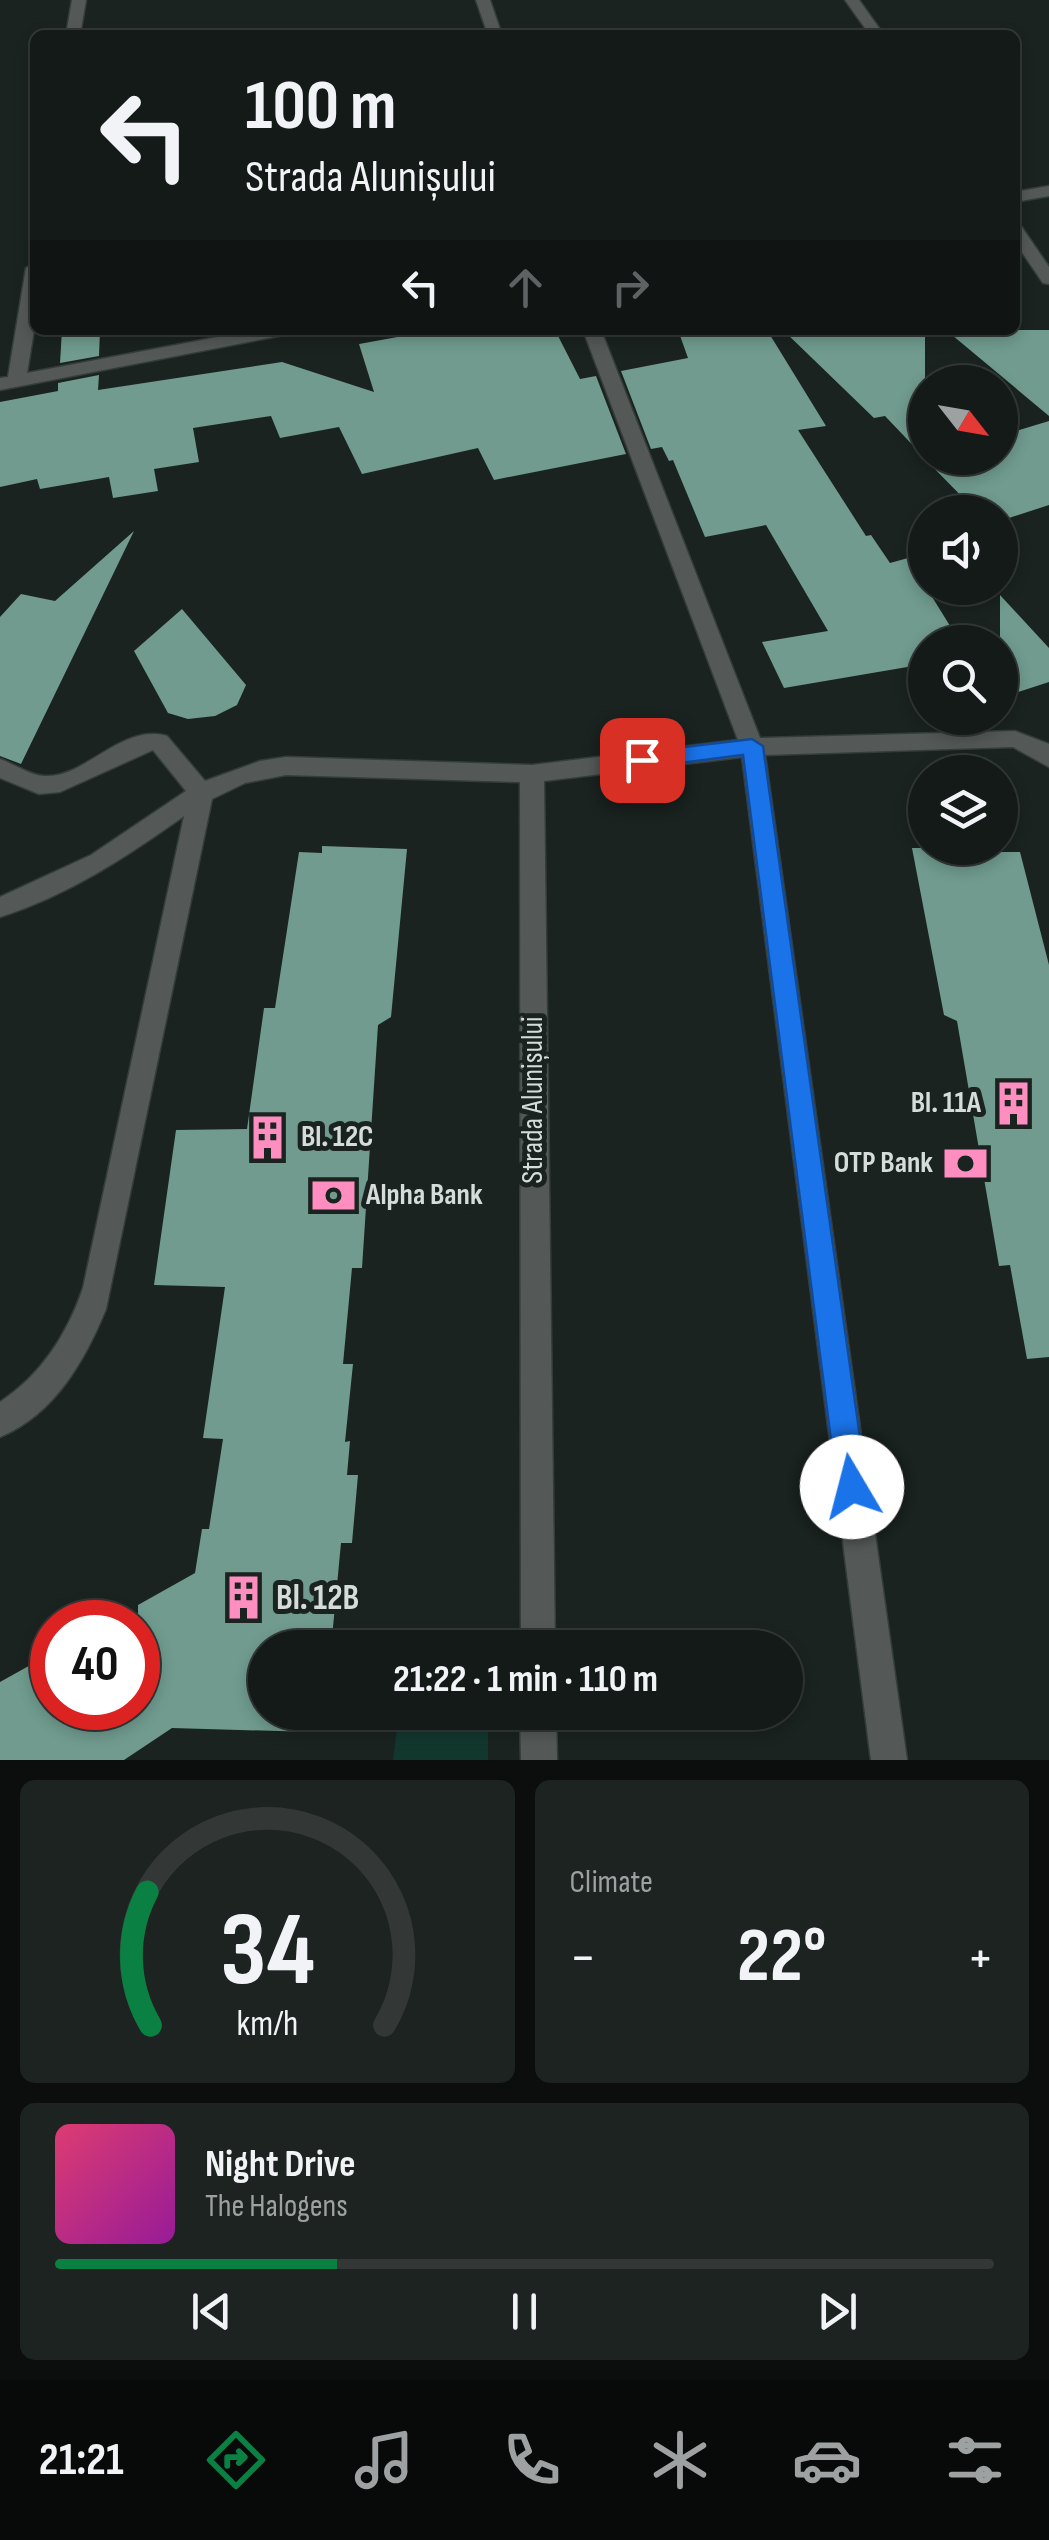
<!DOCTYPE html>
<meta charset="utf-8">
<style>
:root{--surface:#141a18;--page:#1d2321;--text:#f1f3f6;--muted:#9da1a2;--line:#333837;--accent:#0b8043}
body{margin:0;font-family:"Sofia Sans Condensed",sans-serif;background:var(--page);color:var(--text);height:100vh;display:flex;flex-direction:column;font-size:38px;white-space:nowrap}
*{box-sizing:border-box;margin:0}
p{font-size:32px;color:var(--muted)}
.icon{flex:none;width:55px;height:55px;fill:none;stroke:currentColor;stroke-width:2;stroke-linecap:round;stroke-linejoin:round}
.map{position:relative;height:1760px;overflow:hidden}
.details{display:flex;flex-direction:column;gap:20px;padding:20px;background:#0b0e0d;flex:1}
.details>*{flex:none}
.guide{position:absolute;left:30px;top:30px;width:990px;height:305px;border-radius:15px;box-shadow:0 5px 15px #0003,0 0 0 2px var(--line);background:#141a18;color:var(--text);overflow:hidden}
.needle{width:65px;rotate:121deg}
.fabs{position:absolute;left:908px;top:365px;display:grid;gap:20px}
.fabs a{display:grid;place-items:center;width:110px;height:110px;border-radius:50%;background:var(--surface);box-shadow:0 5px 15px #0003,0 0 0 2px var(--line);font-size:50px}
.speed{position:absolute;left:30px;top:1600px;display:flex;gap:20px;font-size:50px;font-weight:700;text-align:center}
.speed>*{display:grid;place-content:center;width:130px;height:130px;border-radius:50%;background:var(--surface);box-shadow:0 5px 15px #0003,0 0 0 2px var(--line);line-height:1}
.speed .limit{border:15px solid #d22;background:#fff;color:#111}
.pin{position:absolute;display:grid;place-items:center;width:85px;height:85px;color:#fff;margin:-42px;border-radius:20px;box-shadow:0 5px 15px #0006}
.me{position:absolute;width:110px;margin:-55px;rotate:352deg;stroke-linejoin:round;filter:drop-shadow(0 0 8px #0008)}
.turn{display:flex;align-items:center;gap:35px;height:210px;padding:0 50px;font-size:45px}
.turn .icon{width:130px;height:130px;stroke-width:2.5}
.turn b{display:block;font-size:70px;line-height:85px}
.lanes{display:flex;align-items:center;height:95px;padding:0 50px;background:#0003;justify-content:center;gap:50px;direction:ltr}
.lanes .off{opacity:.35}
.big{font-size:75px;font-weight:700;line-height:1.1}
.details .tile{flex:1;display:flex;flex-direction:column;justify-content:center;gap:15px;min-width:0;padding:0 35px;border-radius:15px;background:var(--page)}
.details .dial{align-items:center;gap:0}
.dial svg{height:260px;overflow:visible;fill:none;stroke:var(--line);stroke-width:7;stroke-linecap:round;text-anchor:middle}
.dial text{fill:var(--text);stroke:none}
.song{display:flex;align-items:center;gap:30px}
.cover{width:120px;height:120px;border-radius:15px;background:linear-gradient(135deg,hsl(340 70% 55%),hsl(300 70% 35%))}
.played{height:10px;border-radius:5px;background:linear-gradient(90deg,var(--accent) 30%,var(--line) 30%)}
.keys{display:flex;justify-content:space-around;direction:ltr}
.heat{display:flex;justify-content:space-between;align-items:center;font-size:55px;direction:ltr}
.details .tiles{flex:1;display:grid;gap:20px;grid-template-columns:1fr 1fr}
.tile:last-child{grid-column:span 2}
.trip{position:absolute;left:248px;top:1630px;width:555px;height:100px;border-radius:50px;background:var(--surface);box-shadow:0 5px 15px #0003,0 0 0 2px var(--line);font-weight:700;line-height:100px;text-align:center}
.tabs{display:flex;height:160px;justify-content:space-around;align-items:center;background:#080a0a;color:var(--muted)}
.tabs .icon{width:70px;height:70px}
.tabs .on{color:var(--accent)}
.tabs b{font-size:45px;color:var(--text)}
.map>svg:first-child{display:block}
.green{fill:#12382e}
.building{fill:#709b8e}
.lines{fill:none;stroke-linecap:round;stroke-linejoin:round}
.minor-casing{stroke:#343d3a;stroke-width:3}
.minor{fill:#545957;fill-rule:evenodd}
.route{fill:#1a73e8;stroke:#114b97;stroke-width:2.5}
.labels{text-anchor:middle;dominant-baseline:central;stroke-width:10;stroke-linejoin:round;paint-order:stroke}
.street-label{font-size:30px;fill:#d6dcda;stroke:#1a2320}
.poi-label{font-size:30px;font-weight:bold;fill:#d6dcda;stroke:#1a2320;text-anchor:end}
.near-poi-label{font-size:35px;font-weight:bold;fill:#d6dcda;stroke:#1a2320;text-anchor:start}
</style>
<div class="map">
<svg width="1049" height="1760" viewBox="0 0 1049 1760">
<rect width="100%" height="100%" fill="#1a2320"/>
<path class="green" d="M399 1713H488V1760H393Z"/>
<g class="building">
<path d="M62 330H100L99 356 60 363Z"/>
<path d="M436 330H555L580 379 596 376 626 454 494 480 478 448 362 474 339 427 280 438 271 416 193 428 199 462 154 469 158 491 113 498 109 477 40 489 37 479 0 487V402L58 391V383L99 375 98 390 282 362 374 392 359 344Z"/>
<path d="M678 330H767L826 426 798 430 866 536 871 535 890 563 908 558 960 642H925V664L784 688 762 642 828 631 766 525 705 537 673 460 669 461 662 447 651 449 621 371 688 358Z"/>
<path d="M783 330H925V458L885 416 874 418Z"/>
<path d="M946 330H1049V416Z"/>
<path d="M1049 421V505L1000 521V512H977L925 459 1000 458V436Z"/>
<path d="M134 531 21 764 0 756V617L21 594 55 601Z"/>
<path d="M1000 595 1049 648V682L1000 698Z"/>
<path d="M182 609 246 685 237 705 215 716 188 719 168 713 134 651Z"/>
<path d="M322 846 407 849 391 1017 378 1025 362 1268H352L343 1364H353L345 1442 350 1441 347 1475H358L352 1543H341L331 1648H265V1712H314L312 1732 172 1728 124 1760H0V1682L52 1653V1708H138V1605L195 1573 202 1529H209L223 1439 203 1438 225 1287 154 1285 176 1130 247 1129 264 1008H275L299 852 322 853Z"/>
<path d="M912 848H996L997 852H1020L1049 965V1357L1027 1359 1010 1265 999 1266 957 1021 944 1015Z"/>
</g>
<g class="lines">
<defs>
<g id="minor">
<path d="M72 0H86L80 35H66Z"/>
<path d="M476 0H490L502 35H488Z"/>
<path d="M845 0H859L884 35H870Z"/>
<path d="M1049 186V196L1015 202V192Z"/>
<path d="M1015 225 1021 226 1049 267V284L1043 283 1015 242Z"/>
<path d="M35 263V324L27 373 255 330H293L284 335 0 390V378L8 377 26 268Z"/>
<path d="M583 330H601L760 738 1015 731 1049 744V767L1013 747 765 755 907 1760H871L742 757 544 781 555 1648H521L520 782 286 775 245 783 212 799 106 1309C85 1360 55 1414 0 1437V1402C41 1375 67 1335 83 1288L184 816C126 857 69 895 0 917V897L91 855 186 791 153 750 60 792 39 794 0 778V759C14 764 29 775 44 776 85 779 121 723 167 736L205 781 260 761 286 757 532 765 738 740Z"/>
<path d="M520 1712H556L557 1760H521Z"/>
</g>
</defs>
<use href="#minor" class="minor-casing"/>
<use href="#minor" class="minor"/>
</g>
<path class="route" d="M752 739 763 746 867 1487 863 1498 852 1502 842 1498 837 1487 743 755 642 768 632 760 642 752Z"/>
<defs>
<symbol id="building-bare" viewBox="-9 -9 18 18"><path d="M-4-6H4V6H1V3H-1V6H-4ZM-2.5-4.3h1.7v1.8h-1.7ZM.8-4.3h1.7v1.8H.8ZM-2.5-1h1.7V.8h-1.7ZM.8-1h1.7V.8H.8Z" fill="#fd8ebf" stroke="#1a2320" stroke-width="2.5" paint-order="stroke"/></symbol>
<symbol id="bank-bare" viewBox="-9 -9 18 18"><path d="M-6-4H6V4H-6ZM0-2.3a2.3 2.3 0 1 0 0 4.6a2.3 2.3 0 1 0 0-4.6Z" fill="#fd8ebf" stroke="#1a2320" stroke-width="2.5" paint-order="stroke"/></symbol>
</defs>
<g fill-rule="evenodd">
<use href="#building-bare" x="982" y="1072" width="63" height="63"/>
<use href="#building-bare" x="236" y="1106" width="63" height="63"/>
<use href="#bank-bare" x="934" y="1132" width="63" height="63"/>
<use href="#bank-bare" x="302" y="1164" width="63" height="63"/>
<use href="#building-bare" x="212" y="1566" width="63" height="63"/>
</g>
<g class="labels">
<g class="street-label">
<text transform="translate(533 1100) rotate(-90)">Strada Alunișului</text>
</g>
<g class="poi-label">
<text x="981" y="1103">Bl. 11A</text>
<text x="301" y="1137" text-anchor="start">Bl. 12C</text>
<text x="933" y="1163">OTP Bank</text>
<text x="366" y="1195" text-anchor="start">Alpha Bank</text>
</g>
<g class="near-poi-label">
<text x="276" y="1598">Bl. 12B</text>
</g>
</g>
</svg>
<div class="fabs">
<a><svg class="needle" viewBox="-14 -14 28 28"><path d="M0-13l5 13h-10z" fill="#e53935"/><path d="M0 13l5-13h-10z" fill="#9da1a2"/></svg></a>
<a><svg class="icon" aria-label="sound" viewBox="0 0 24 24"><path d="M4 9h4l5-4v14l-5-4H4zM17 9q2 3 0 6"/></svg></a>
<a><svg class="icon" aria-label="search" viewBox="0 0 24 24"><circle cx="10" cy="10" r="6"/><path d="M15 15l6 6"/></svg></a>
<a><svg class="icon" aria-label="layers" viewBox="0 0 24 24"><path d="M12 4l9 5-9 5-9-5zM3 14l9 5 9-5"/></svg></a>
</div>
<div class="speed"><div class="limit">40</div></div>
<div class="pin" style="left:642px;top:760px;background:#d93025"><svg class="icon" aria-label="arrive" viewBox="0 0 24 24"><path d="M6 21V4h12l-3 4 3 4H6"/></svg></div>
<svg class="me" style="left:852px;top:1487px" viewBox="-20 -20 40 40"><circle r="19" fill="#fff"/><path d="M0-13L10 11 0 6-10 11z" fill="#1a73e8"/></svg>
<div class="trip">21:22 · 1 min · 110 m</div>
<div class="guide">
<div class="turn"><svg class="icon" aria-label="left" viewBox="0 0 24 24"><path d="M17 20v-9H6M10 6l-5 5 5 5"/></svg><div><b>100 m</b>Strada Alunișului</div></div>
<div class="lanes"><svg class="icon" aria-label="left" viewBox="0 0 24 24"><path d="M17 20v-9H6M10 6l-5 5 5 5"/></svg><svg class="icon off" aria-label="ahead" viewBox="0 0 24 24"><path d="M12 20V5M6 11l6-6 6 6"/></svg><svg class="icon off" aria-label="right" viewBox="0 0 24 24"><path d="M7 20v-9h11M14 6l5 5-5 5"/></svg></div>
</div>
</div>
<section class="details">
<div class="tiles">
<div class="tile dial"><svg viewBox="0 0 100 80">
<path d="M14 69A42 42 0 1 1 86 69"/>
<path d="M14 69A42 42 0 0 1 13 28" stroke="#0b8043"/>
<text x="50" y="56" font-size="32" font-weight="700">34</text>
<text x="50" y="72" font-size="11">km/h</text>
</svg></div>
<div class="tile"><p>Climate</p>
<div class="heat"><a>−</a><b class="big">22°</b><a>+</a></div>
</div>
<div class="tile">
<div class="song"><i class="cover"></i><div><b>Night Drive</b><p>The Halogens</p></div></div>
<div class="played"></div>
<div class="keys"><svg class="icon" aria-label="previous" viewBox="0 0 24 24"><path d="M18 5L8 12l10 7zM5 5v14"/></svg><svg class="icon" aria-label="pause" viewBox="0 0 24 24"><path d="M8 5v14M16 5v14"/></svg><svg class="icon" aria-label="next" viewBox="0 0 24 24"><path d="M6 5l10 7-10 7zM19 5v14"/></svg></div>
</div>
</div>
</section>
<nav class="tabs">
<b>21:21</b>
<svg class="icon on" aria-label="directions" viewBox="0 0 24 24"><path d="M12 3l9 9-9 9-9-9zM9 14v-3h6M13 9l2 2-2 2"/></svg>
<svg class="icon" aria-label="music" viewBox="0 0 24 24"><path d="M9 18V5l10-2v13"/><circle cx="6" cy="18" r="3"/><circle cx="16" cy="16" r="3"/></svg>
<svg class="icon" aria-label="phone" viewBox="0 0 24 24"><path d="M5 4h4l2 5-3 2q2 4 5 5l2-3 5 2v4C11 20 4 13 5 4z"/></svg>
<svg class="icon" aria-label="climate" viewBox="0 0 24 24"><path d="M12 3v18M4 7l16 10M4 17L20 7"/></svg>
<svg class="icon" aria-label="car" viewBox="0 0 24 24"><path d="M5 17H2v-5l4-1 3-4h7l3 4 3 1v5h-3M9 17h6M6 11h13"/><circle cx="7" cy="17" r="2"/><circle cx="17" cy="17" r="2"/></svg>
<svg class="icon" aria-label="filters" viewBox="0 0 24 24"><path d="M4 7h16M4 17h16"/><circle cx="9" cy="7" r="2"/><circle cx="15" cy="17" r="2"/></svg>
</nav>
